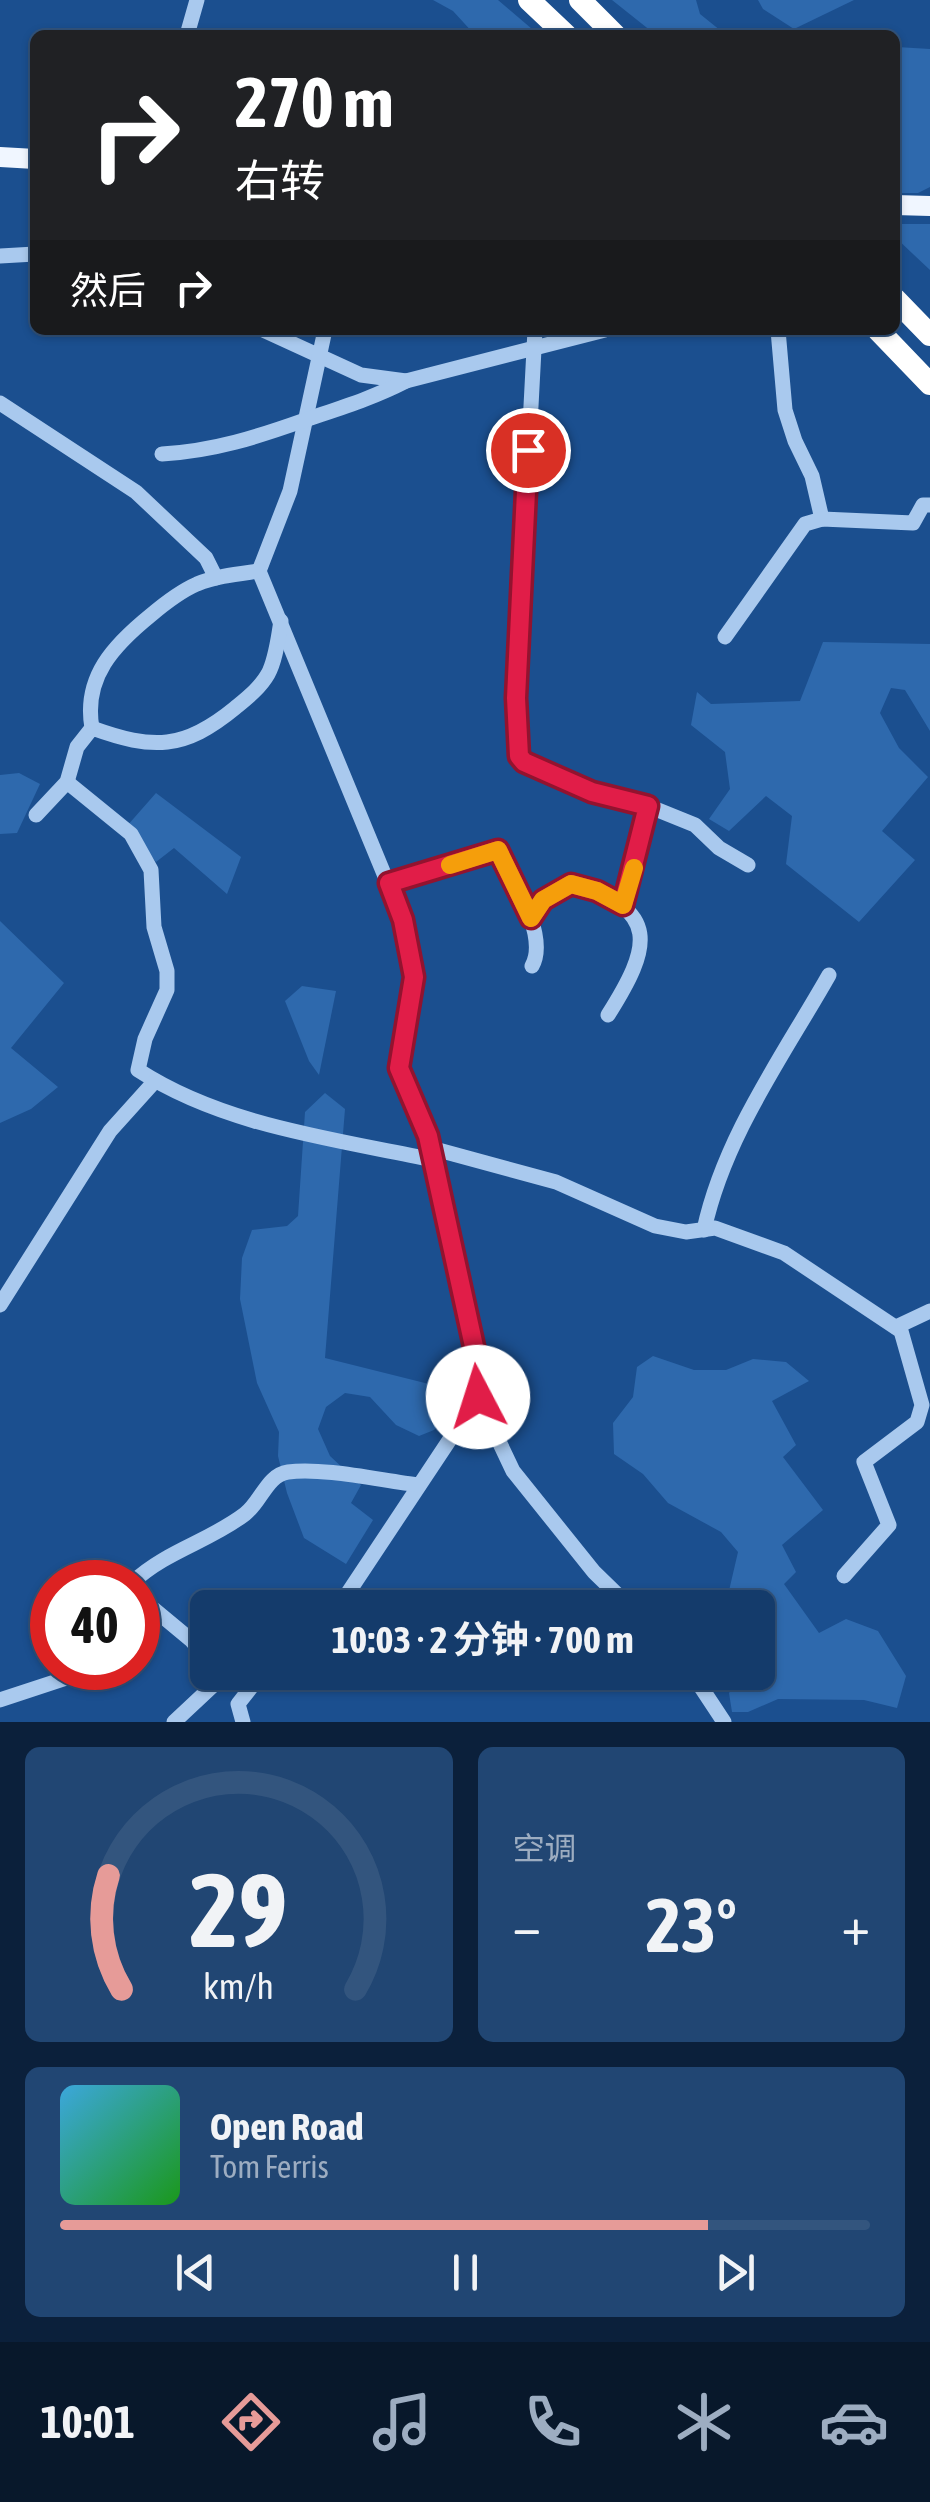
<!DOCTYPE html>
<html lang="zh">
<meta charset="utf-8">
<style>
:root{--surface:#143b6b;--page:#214673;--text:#f1f3f6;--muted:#9dadc1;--line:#33557e;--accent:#e69b98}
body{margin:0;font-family:"Asap Condensed","Noto Sans SC",sans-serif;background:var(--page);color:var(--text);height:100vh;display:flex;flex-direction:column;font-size:38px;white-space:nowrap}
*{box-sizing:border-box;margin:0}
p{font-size:32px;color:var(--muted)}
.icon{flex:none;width:55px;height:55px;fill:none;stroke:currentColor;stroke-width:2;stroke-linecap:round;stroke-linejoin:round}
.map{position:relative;height:1722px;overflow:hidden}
.drawer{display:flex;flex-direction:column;gap:25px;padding:25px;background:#0b203b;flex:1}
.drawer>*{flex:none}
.hud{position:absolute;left:30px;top:30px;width:870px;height:305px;border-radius:15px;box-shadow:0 2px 8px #0004,0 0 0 2px var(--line);background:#202124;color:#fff;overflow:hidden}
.speed{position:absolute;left:30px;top:1560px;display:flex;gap:20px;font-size:50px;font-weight:700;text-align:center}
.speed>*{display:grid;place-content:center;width:130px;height:130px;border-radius:50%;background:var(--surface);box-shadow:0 2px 8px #0004,0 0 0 2px var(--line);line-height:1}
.speed .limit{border:15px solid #d22;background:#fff;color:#111}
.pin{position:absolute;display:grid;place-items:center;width:85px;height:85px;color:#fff;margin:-42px;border:5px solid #fff;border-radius:50%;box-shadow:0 2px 10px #0007}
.me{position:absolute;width:110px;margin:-55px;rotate:355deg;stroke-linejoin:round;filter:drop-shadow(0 0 8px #0008)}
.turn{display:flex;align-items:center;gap:35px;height:210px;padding:0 40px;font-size:45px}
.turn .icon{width:130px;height:130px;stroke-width:2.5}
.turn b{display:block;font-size:70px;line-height:85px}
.then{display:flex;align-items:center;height:95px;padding:0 40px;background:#0003;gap:20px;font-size:38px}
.big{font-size:75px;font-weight:700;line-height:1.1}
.drawer .widget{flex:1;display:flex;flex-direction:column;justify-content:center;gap:15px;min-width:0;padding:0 35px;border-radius:15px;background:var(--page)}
.drawer .dial{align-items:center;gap:0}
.dial svg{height:260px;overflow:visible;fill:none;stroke:var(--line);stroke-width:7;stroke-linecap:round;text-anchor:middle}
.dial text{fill:var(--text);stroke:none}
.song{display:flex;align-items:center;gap:30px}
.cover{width:120px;height:120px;border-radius:15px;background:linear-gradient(135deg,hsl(200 70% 55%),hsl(120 70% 35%))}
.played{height:10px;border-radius:5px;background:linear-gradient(90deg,var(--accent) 80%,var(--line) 80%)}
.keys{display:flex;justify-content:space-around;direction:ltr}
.heat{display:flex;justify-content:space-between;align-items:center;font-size:55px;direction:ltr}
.drawer .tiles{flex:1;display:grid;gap:25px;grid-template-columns:1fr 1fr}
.widget:last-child{grid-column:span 2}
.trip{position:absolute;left:190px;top:1590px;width:585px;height:100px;border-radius:15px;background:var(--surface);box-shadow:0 2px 8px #0004,0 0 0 2px var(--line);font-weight:700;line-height:100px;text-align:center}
.dock{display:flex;height:160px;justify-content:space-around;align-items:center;background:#08182b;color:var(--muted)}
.dock .icon{width:70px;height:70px}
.dock .active{color:var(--accent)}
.dock b{font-size:45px;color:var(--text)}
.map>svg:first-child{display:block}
.green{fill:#2e69ad}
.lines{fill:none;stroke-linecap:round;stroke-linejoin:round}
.minor{stroke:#a9c9ee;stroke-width:15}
.major{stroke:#f0f6ff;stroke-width:20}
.highway{stroke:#fff;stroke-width:22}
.route-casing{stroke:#92132f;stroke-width:25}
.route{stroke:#e11d48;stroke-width:18}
.slow{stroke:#f59e0b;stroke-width:18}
</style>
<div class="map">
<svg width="930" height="1722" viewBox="0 0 930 1722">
<rect width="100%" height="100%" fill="#1b4f8f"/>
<g class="green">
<path d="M433 0H498L539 35H475L453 11Z"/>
<path d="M612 0H696L700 14 726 35H656Z"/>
<path d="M758 0H854L794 29 763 9Z"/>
<path d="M897 47 930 49V187L918 193H895Z"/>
<path d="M895 224H930V270L895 237Z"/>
<path d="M823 642 930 644V731L905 690 891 688 880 713 899 748 928 777 882 831 915 860 859 922 786 864 792 816 766 796 729 831 709 819 730 789 725 752 691 725 697 692 711 704 800 701Z"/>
<path d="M19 773 40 784 17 833 0 834V775Z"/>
<path d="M156 793 241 857 227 894 174 848 156 862 127 826Z"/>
<path d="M0 921 64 983 11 1048 58 1087 31 1109 0 1123Z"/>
<path d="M302 986 336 991 319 1075 309 1061 285 1001Z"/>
<path d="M325 1093 345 1109 325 1358 465 1393 434 1430 419 1436 396 1425 370 1397 345 1393 326 1407 318 1429 330 1456 361 1485 351 1503 373 1520 346 1564 304 1538 287 1493 278 1456 279 1432 257 1383 240 1299 242 1258 252 1230 287 1226 298 1216 305 1112Z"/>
<path d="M653 1356 694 1370H726L753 1359 786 1362 809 1381 772 1401 796 1445 783 1457 823 1510 782 1545 796 1572 784 1584 819 1633 846 1619 878 1631 906 1676 897 1708 864 1700 778 1699 748 1712H732L729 1693 743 1673 758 1672V1608L735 1607 728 1595 738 1552 721 1532 668 1503 643 1474 614 1454 613 1423 633 1397 637 1367Z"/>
</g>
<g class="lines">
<g class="minor">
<path d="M187 35 197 0"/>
<path d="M0 256 35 254"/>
<path d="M263 330 361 375 406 381 605 330"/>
<path d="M325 330 290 491 259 571 403 920 415 977 399 1067 428 1136 481 1383 478 1397 338 1608"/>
<path d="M535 330 517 672C516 695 509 745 525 762L592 792 648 806 695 825 719 848 748 865"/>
<path d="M778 330 785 410 795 441 812 476 822 519"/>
<path d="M0 403 136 492 206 558 216 578"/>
<path d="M162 454C214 451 257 437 305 420 340 408 373 398 406 381"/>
<path d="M725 637 805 524 822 519 913 523 923 505H930"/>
<path d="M92 728C83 677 114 645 151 615 164 604 181 591 197 584 217 576 238 574 259 571"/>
<path d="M67 782 131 834 151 870 154 927 167 971V990L145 1039 138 1070C224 1126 335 1139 433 1160"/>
<path d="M36 815 67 782 77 747 92 728C153 750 184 750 235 708 247 698 260 688 268 674 276 659 278 638 281 621"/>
<path d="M389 883 498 850C512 878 549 936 532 966"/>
<path d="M623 905 648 806"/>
<path d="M531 918 543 899 571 884C662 909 651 947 608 1015"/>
<path d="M431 1148 556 1182 655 1226 686 1232 715 1228 784 1253 901 1331 922 1405 917 1422 864 1462 889 1525 844 1576"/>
<path d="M704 1230C724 1137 783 1056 829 975"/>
<path d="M0 1305 110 1131 155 1081"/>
<path d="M896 1327 930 1311"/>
<path d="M478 1397 513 1471 594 1572 631 1608"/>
<path d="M133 1582C166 1551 210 1541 245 1514 261 1502 267 1475 288 1472 323 1467 383 1481 419 1485"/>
<path d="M51 1587 52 1589"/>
<path d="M138 1596 191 1640 208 1660"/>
<path d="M691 1672 724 1722"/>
<path d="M0 1700 97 1668"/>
<path d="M174 1722 221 1678"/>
<path d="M243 1722 238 1704 263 1672"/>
</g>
<g class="major">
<path d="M0 157 35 159"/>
<path d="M895 205 930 206"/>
</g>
<g class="highway">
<path d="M529 0 566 35"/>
<path d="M580 0 615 35"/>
<path d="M895 299 930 335"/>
<path d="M878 330 930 384"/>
</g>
</g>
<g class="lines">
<defs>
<path id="route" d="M478 1397 482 1383 428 1136 399 1068 414 977 403 920 389 883 498 850 531 918 543 900 571 884 597 891 623 905 648 806 592 792 524 762 519 756 516 698 528 450"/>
</defs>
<use href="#route" class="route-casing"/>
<use href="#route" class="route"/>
<path class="slow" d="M450 865 498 850 531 918 543 900 571 884 597 891 623 905 634 868"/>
</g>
</svg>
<div class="speed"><div class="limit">40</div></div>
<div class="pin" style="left:528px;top:450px;background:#d93025"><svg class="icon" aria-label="arrive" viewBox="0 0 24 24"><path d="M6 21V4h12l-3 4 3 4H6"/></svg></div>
<svg class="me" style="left:478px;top:1397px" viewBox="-20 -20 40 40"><circle r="19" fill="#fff"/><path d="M0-13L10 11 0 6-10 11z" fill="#e11d48"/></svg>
<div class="trip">10:03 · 2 分钟 · 700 m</div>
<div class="hud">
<div class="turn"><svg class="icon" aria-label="right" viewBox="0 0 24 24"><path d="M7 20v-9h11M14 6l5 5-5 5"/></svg><div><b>270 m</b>右转</div></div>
<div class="then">然后<svg class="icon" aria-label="right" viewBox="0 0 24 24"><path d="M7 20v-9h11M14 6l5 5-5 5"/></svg></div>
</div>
</div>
<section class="drawer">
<div class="tiles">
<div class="widget dial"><svg viewBox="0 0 100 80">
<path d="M14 69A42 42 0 1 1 86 69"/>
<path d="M14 69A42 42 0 0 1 10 34" stroke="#e69b98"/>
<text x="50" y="56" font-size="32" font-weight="700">29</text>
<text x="50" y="72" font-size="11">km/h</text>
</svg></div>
<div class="widget"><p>空调</p>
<div class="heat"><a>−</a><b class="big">23°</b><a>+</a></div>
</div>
<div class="widget">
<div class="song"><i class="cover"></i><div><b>Open Road</b><p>Tom Ferris</p></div></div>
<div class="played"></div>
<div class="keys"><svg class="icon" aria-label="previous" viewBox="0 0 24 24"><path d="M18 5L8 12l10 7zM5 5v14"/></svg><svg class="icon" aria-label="pause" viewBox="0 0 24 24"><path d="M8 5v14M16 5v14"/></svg><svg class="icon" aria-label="next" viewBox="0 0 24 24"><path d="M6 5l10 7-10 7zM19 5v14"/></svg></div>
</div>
</div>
</section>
<nav class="dock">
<b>10:01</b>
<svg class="icon active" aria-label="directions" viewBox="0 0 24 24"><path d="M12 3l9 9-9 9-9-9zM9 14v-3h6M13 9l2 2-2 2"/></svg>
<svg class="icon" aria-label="music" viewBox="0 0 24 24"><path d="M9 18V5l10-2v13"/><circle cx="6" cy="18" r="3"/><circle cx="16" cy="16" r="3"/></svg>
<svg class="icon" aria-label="phone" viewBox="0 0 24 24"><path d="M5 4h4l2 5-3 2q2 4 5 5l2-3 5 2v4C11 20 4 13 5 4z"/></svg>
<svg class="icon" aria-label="climate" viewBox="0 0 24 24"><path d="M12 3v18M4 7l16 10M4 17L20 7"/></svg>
<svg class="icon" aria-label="car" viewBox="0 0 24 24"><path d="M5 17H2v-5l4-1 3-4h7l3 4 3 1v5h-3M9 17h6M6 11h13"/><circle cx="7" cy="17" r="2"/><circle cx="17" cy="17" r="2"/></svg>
</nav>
